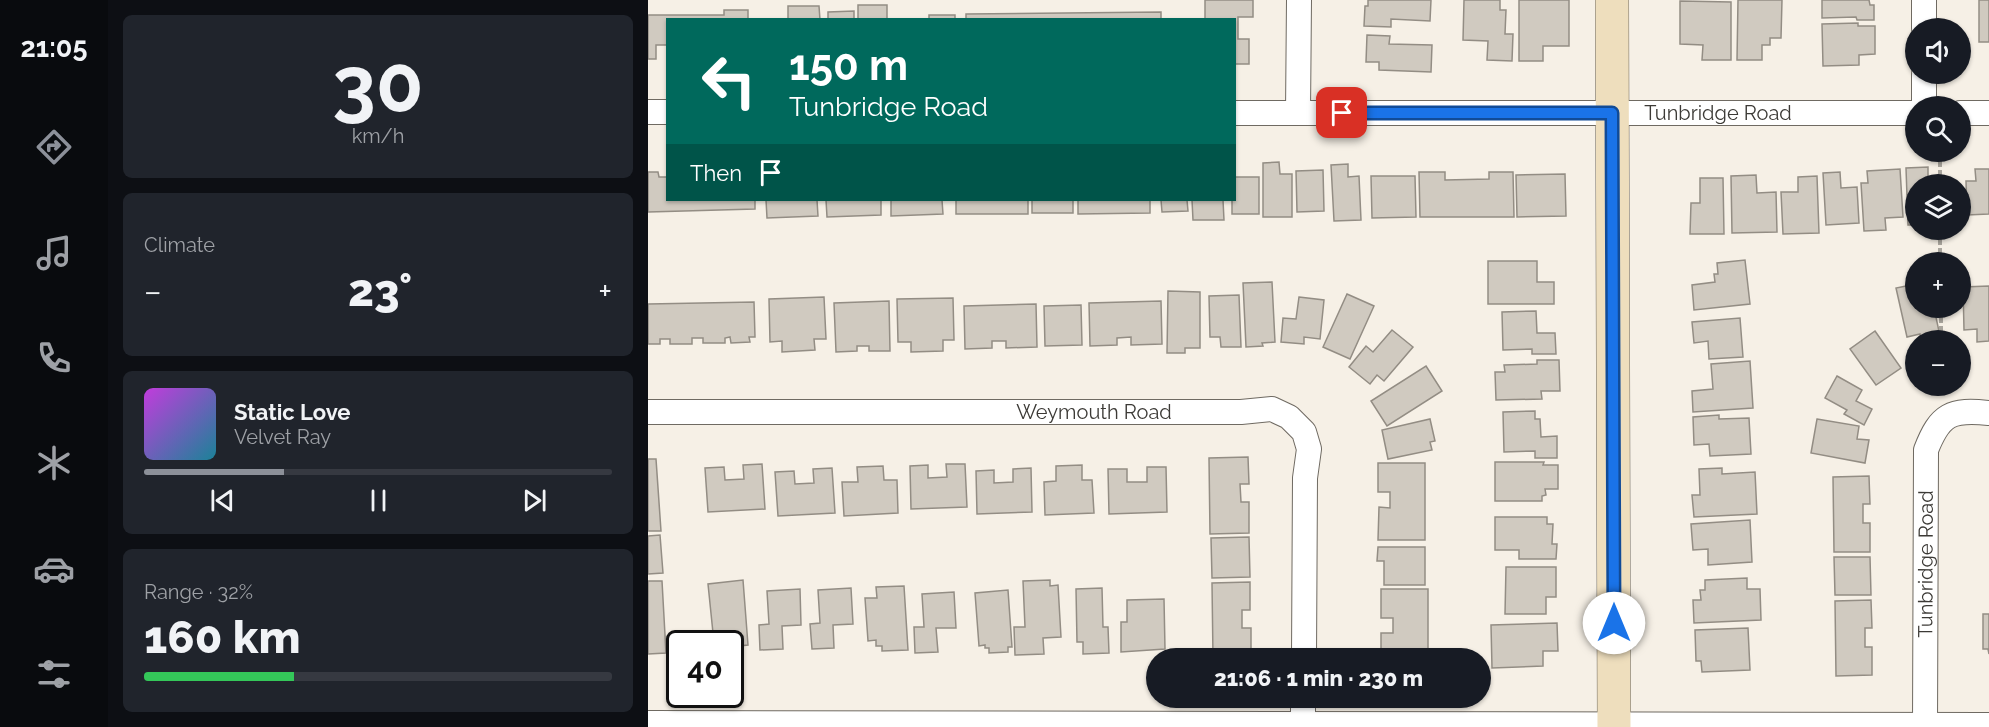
<!DOCTYPE html>
<meta charset="utf-8">
<style>
:root{--surface:#171b24;--page:#20242c;--text:#f1f3f6;--muted:#9ea1a6;--line:#363941;--accent:#8c9099}
body{margin:0;font-family:Raleway,sans-serif;background:var(--page);color:var(--text);height:100vh;display:flex;flex-direction:column;font-size:22px;white-space:nowrap}
*{box-sizing:border-box;margin:0}
p{font-size:20px;color:var(--muted)}
.icon{flex:none;width:33px;height:33px;fill:none;stroke:currentColor;stroke-width:2;stroke-linecap:round;stroke-linejoin:round}
.map{position:relative;flex:1;overflow:hidden}
.details{display:flex;flex-direction:column;gap:15px;padding:15px;background:#0d0f14;width:540px}
.details>*{flex:none}
.guide{position:absolute;left:18px;top:18px;width:570px;height:183px;border-radius:0px;box-shadow:0 2px 4px #0004;background:#00695c;color:#fff;overflow:hidden}
.tools{position:absolute;left:1257px;top:18px;display:grid;gap:12px}
.tools a{display:grid;place-items:center;width:66px;height:66px;border-radius:50%;background:var(--surface);box-shadow:0 2px 4px #0004;font-size:30px}
.speed{position:absolute;left:18px;top:630px;display:flex;gap:12px;font-size:30px;font-weight:700;text-align:center}
.speed>*{display:grid;place-content:center;width:78px;height:78px;border-radius:50%;background:var(--surface);box-shadow:0 2px 4px #0004;line-height:1}
.speed .limit{border:3px solid #111;border-radius:9px;background:#fff;color:#111}
.pin{position:absolute;display:grid;place-items:center;width:51px;height:51px;color:#fff;margin:-26px;border-radius:12px;box-shadow:0 3px 9px #0006}
.me{position:absolute;width:66px;margin:-33px;rotate:0deg;stroke-linejoin:round;filter:drop-shadow(0 0 4px #0008)}
.turn{display:flex;align-items:center;gap:21px;height:126px;padding:0 24px;font-size:27px}
.turn .icon{width:78px;height:78px;stroke-width:2.5}
.turn b{display:block;font-size:42px;line-height:51px}
.then{display:flex;align-items:center;height:57px;padding:0 24px;background:#0003;gap:12px;font-size:22px}
.big{font-size:45px;font-weight:800;line-height:1.1}
.details .widget{flex:1;display:flex;flex-direction:column;justify-content:center;gap:9px;min-width:0;padding:0 21px;border-radius:9px;background:var(--page)}
.details .dial{align-items:center;gap:0}
.dial b{font-size:78px;line-height:1}
.song{display:flex;align-items:center;gap:18px}
.cover{width:72px;height:72px;border-radius:9px;background:linear-gradient(135deg,hsl(290 70% 55%),hsl(190 70% 35%))}
.played{height:6px;border-radius:3px;background:linear-gradient(90deg,var(--accent) 30%,var(--line) 30%)}
.keys{display:flex;justify-content:space-around;direction:ltr}
.heat{display:flex;justify-content:space-between;align-items:center;font-size:33px;direction:ltr}
.charge{height:9px;border-radius:4px;background:linear-gradient(90deg,#34c759 32%,var(--line) 0)}
.trip{position:absolute;left:498px;top:648px;width:345px;height:60px;border-radius:30px;background:var(--surface);box-shadow:0 2px 4px #0004;font-weight:800;line-height:60px;text-align:center}
main{display:flex;flex:1;min-height:0}
.menu{display:flex;flex-direction:column;width:108px;justify-content:space-around;align-items:center;background:#090b0e;color:var(--muted)}
.menu .icon{width:42px;height:42px}
.menu .selected{color:var(--accent)}
.menu b{font-size:27px;color:var(--text)}
.map>svg:first-child{display:block}
.building{fill:#d0cac0;stroke:#938d84;stroke-width:1.5}
.lines{fill:none;stroke-linecap:round;stroke-linejoin:round}
.street-casing{stroke:#6f6a62;stroke-width:26}
.secondary-casing{stroke:#6f6a62;stroke-width:34}
.path{stroke:#aaa69e;stroke-width:4;stroke-dasharray:6 3;stroke-linecap:butt}
.street{stroke:#fff;stroke-width:24}
.secondary{stroke:#eedebd;stroke-width:33}
.route-casing{stroke:#114b97;stroke-width:15}
.route{stroke:#1a73e8;stroke-width:10}
.labels{text-anchor:middle;dominant-baseline:central;stroke-width:5;stroke-linejoin:round;paint-order:stroke}
.street-label{font-size:20px;fill:#3c3a36;stroke:#fffefc}
</style>
<main>
<nav class="menu">
<b>21:05</b>
<svg class="icon selected" aria-label="directions" viewBox="0 0 24 24"><path d="M12 3l9 9-9 9-9-9zM9 14v-3h6M13 9l2 2-2 2"/></svg>
<svg class="icon" aria-label="music" viewBox="0 0 24 24"><path d="M9 18V5l10-2v13"/><circle cx="6" cy="18" r="3"/><circle cx="16" cy="16" r="3"/></svg>
<svg class="icon" aria-label="phone" viewBox="0 0 24 24"><path d="M5 4h4l2 5-3 2q2 4 5 5l2-3 5 2v4C11 20 4 13 5 4z"/></svg>
<svg class="icon" aria-label="climate" viewBox="0 0 24 24"><path d="M12 3v18M4 7l16 10M4 17L20 7"/></svg>
<svg class="icon" aria-label="car" viewBox="0 0 24 24"><path d="M5 17H2v-5l4-1 3-4h7l3 4 3 1v5h-3M9 17h6M6 11h13"/><circle cx="7" cy="17" r="2"/><circle cx="17" cy="17" r="2"/></svg>
<svg class="icon" aria-label="filters" viewBox="0 0 24 24"><path d="M4 7h16M4 17h16"/><circle cx="9" cy="7" r="2"/><circle cx="15" cy="17" r="2"/></svg>
</nav>
<section class="details">
<div class="widget dial"><b>30</b><p>km/h</p></div>
<div class="widget"><p>Climate</p>
<div class="heat"><a>−</a><b class="big">23°</b><a>+</a></div>
</div>
<div class="widget">
<div class="song"><i class="cover"></i><div><b>Static Love</b><p>Velvet Ray</p></div></div>
<div class="played"></div>
<div class="keys"><svg class="icon" aria-label="previous" viewBox="0 0 24 24"><path d="M18 5L8 12l10 7zM5 5v14"/></svg><svg class="icon" aria-label="pause" viewBox="0 0 24 24"><path d="M8 5v14M16 5v14"/></svg><svg class="icon" aria-label="next" viewBox="0 0 24 24"><path d="M6 5l10 7-10 7zM19 5v14"/></svg></div>
</div>
<div class="widget"><p>Range · 32%</p><b class="big">160 km</b><div class="charge"></div></div>
</section>
<div class="map">
<svg width="1341" height="727" viewBox="0 0 1341 727">
<rect width="100%" height="100%" fill="#f6f0e6"/>
<g class="building">
<path d="M557 0H605V17H590V39H601V64H586V20H557Z"/>
<path d="M720 0H783L782 21 743 19V27L716 26 717 6H720Z"/>
<path d="M816 0H852V10H858L857 34H865L864 61 839 60 840 41 815 40Z"/>
<path d="M871 0H921V46H895V61H871Z"/>
<path d="M1090 0H1134L1133 38H1122V45H1114V60H1089Z"/>
<path d="M1174 0H1221L1222 5H1226V20H1209L1208 17 1174 18Z"/>
<rect x="1331" y="0" width="10" height="42"/>
<path d="M1032 1 1083 2V60H1054L1055 45 1032 44Z"/>
<rect x="210" y="5" width="29" height="15"/>
<path d="M140 6H171L172 20H140Z"/>
<path d="M76 10H100V20H20V45H8V59H0V15H76Z"/>
<path d="M206 11V20H180V12Z"/>
<path d="M513 12V20H318V14Z"/>
<rect x="281" y="15" width="26" height="5"/>
<path d="M1210 23V26H1227V54L1211 55V65L1175 66 1174 24Z"/>
<path d="M719 35 742 36 741 44 784 45 783 72 731 70V62H718Z"/>
<path d="M631 162 632 174H644V217H615V163Z"/>
<path d="M700 164V177L711 176 713 220 686 221 683 165Z"/>
<path d="M1280 167V180H1294V184H1268V225H1260L1258 168Z"/>
<path d="M1252 169 1255 217 1237 218 1238 230 1216 231 1213 183H1220L1219 171Z"/>
<path d="M1327 169H1341V214L1319 215 1318 181H1328Z"/>
<path d="M675 170 676 211 649 212 648 171Z"/>
<path d="M0 172H10L11 177H20V200H107V209L0 212Z"/>
<path d="M771 172H797V180L841 179V172H865L866 217H772Z"/>
<path d="M1192 172 1193 188 1209 187 1211 223 1178 225 1175 173Z"/>
<path d="M917 174 918 216 869 217 868 175Z"/>
<path d="M1108 175 1109 193 1128 192 1129 232 1084 233 1083 176Z"/>
<path d="M723 176H767L768 217 724 218Z"/>
<path d="M1169 176 1171 233 1135 234 1133 192H1150V177Z"/>
<path d="M586 177H611V214H584V200H586Z"/>
<path d="M1052 178H1075L1076 234H1042L1043 203H1052Z"/>
<path d="M118 200H169L170 216 119 218Z"/>
<path d="M178 200H233V215L179 217Z"/>
<path d="M243 200H294L295 214 243 216Z"/>
<rect x="308" y="200" width="72" height="14"/>
<rect x="384" y="200" width="41" height="13"/>
<path d="M430 200H502V213L430 214Z"/>
<path d="M513 200H539L540 211 514 212Z"/>
<path d="M544 200H575L576 220H545Z"/>
<path d="M1097 260 1102 304 1046 310 1044 285 1067 282 1066 274H1070L1069 263Z"/>
<path d="M840 261H889V282H906V304H840Z"/>
<path d="M624 282 627 342 614 343 615 346 598 347 595 283Z"/>
<path d="M1268 284V308H1286L1292 336 1273 340 1272 334 1259 337 1248 288Z"/>
<path d="M1341 286V341L1329 342V329L1316 330 1315 287Z"/>
<path d="M520 291 552 292V348H537V353H519Z"/>
<path d="M699 294 726 306 702 359 675 347Z"/>
<path d="M591 295 593 347H573L572 337H562L561 296Z"/>
<path d="M176 297 178 339H166L167 350 134 352V341L122 342 121 299Z"/>
<path d="M651 297 676 300 672 339 656 337V344L633 342 635 318 648 319Z"/>
<path d="M305 298 306 340H295V351L263 352V342H250L249 299Z"/>
<path d="M241 301 242 351H221V346H209V351L188 352 186 303Z"/>
<path d="M513 301 514 344 483 345V337L469 338V345L442 346 441 303Z"/>
<path d="M106 302 107 337H101L102 342 83 343 82 337 77 338V343H55V338H44V344H22V339H12V344H0V304Z"/>
<path d="M388 304 389 347 358 348V341H344V348L317 349 316 306Z"/>
<path d="M433 305 434 345 397 346 396 306Z"/>
<path d="M888 311 889 333H907L908 354H884V349L855 350 854 312Z"/>
<path d="M1092 318 1095 357 1061 359 1060 341 1046 343 1044 322Z"/>
<path d="M744 330 765 347 736 381 729 375 722 384 701 367 718 346 725 352Z"/>
<path d="M1227 331 1253 368 1228 385 1202 349Z"/>
<path d="M889 360H911L912 391H893L894 399 848 400 847 372H857L856 365 889 364Z"/>
<path d="M1102 361 1105 408 1045 412 1044 391 1065 389 1063 364Z"/>
<path d="M778 366 794 391 739 426 723 401Z"/>
<path d="M1189 376 1214 390 1208 401 1224 409 1216 425 1196 414 1199 410 1177 398Z"/>
<path d="M887 411V419H892L893 437 909 436V458H887V451L856 452 855 412Z"/>
<path d="M1071 415V419L1101 418 1103 454 1062 456 1061 444 1046 445 1045 417Z"/>
<path d="M782 419 787 441 782 442 784 450 740 459 734 430Z"/>
<path d="M1169 419 1211 426 1209 439 1221 440 1217 463 1163 453Z"/>
<path d="M600 457 601 484H592L593 502H601V533L562 534 561 458Z"/>
<path d="M0 459H8L13 531H0Z"/>
<path d="M847 462H896L895 465H910V489H897L898 495 894 496V501H847Z"/>
<path d="M730 463H777V540H730L731 507 742 508V492H730Z"/>
<path d="M114 464 117 509 60 512 57 468 76 467 77 480 96 479 95 465Z"/>
<path d="M298 464H317L319 507 263 509 262 466 280 465V478L299 477Z"/>
<path d="M434 465V480H444L446 513 397 515 396 482 408 481V466Z"/>
<path d="M235 466 236 480H249L250 513 196 516 194 482H210L209 467Z"/>
<path d="M499 467H518L519 512 461 514 460 469H479V482H499Z"/>
<path d="M184 468 187 513 130 516 127 472 146 471 147 484 166 483 165 469Z"/>
<path d="M383 468 384 512 329 514 328 471 346 470V483L365 482V469Z"/>
<path d="M1074 468V474L1107 472 1109 514 1046 517 1044 495H1052L1051 469Z"/>
<path d="M1221 476 1222 504H1215V523H1222V552H1186L1185 477Z"/>
<path d="M847 517H899V524H905L904 544H909L908 559H871V550H847Z"/>
<path d="M1102 520 1104 562 1060 565V549L1045 550 1043 524Z"/>
<path d="M12 535 15 573 0 574V536Z"/>
<path d="M601 537 602 577 564 578 563 538Z"/>
<path d="M730 547H777V585H736V561H729Z"/>
<path d="M1186 557H1222L1223 595H1187Z"/>
<path d="M858 567H908V597H898V614H857Z"/>
<path d="M1099 578V589H1112L1113 620 1046 623 1045 600H1053L1052 590H1057V580Z"/>
<path d="M95 580 100 645 82 647 81 632 65 633 60 584Z"/>
<path d="M402 580V586L410 585 413 637 395 638 396 654 367 655 366 627H377L375 581Z"/>
<path d="M0 581H14L18 653 0 654Z"/>
<path d="M602 582V610H594V628H603V658H565L564 583Z"/>
<path d="M256 586 260 650 234 651V646H228V640L220 641 217 598H229L228 587Z"/>
<path d="M203 588 205 624 185 625 186 648 164 649 162 624 172 623 170 590Z"/>
<path d="M454 588 455 627H460L461 653 435 654V642H429L428 589Z"/>
<path d="M152 589 153 625 134 626 135 649 112 650 111 625 121 624 119 591Z"/>
<path d="M733 589H780V658H733V633H745V618H733Z"/>
<path d="M360 590 364 647H360V652L341 653V648H337V645L331 646 327 593Z"/>
<path d="M306 592 308 628H288L290 652 267 653 266 627H276L274 594Z"/>
<path d="M516 599 517 649 473 652V622H479V600Z"/>
<path d="M1223 600 1224 628H1217V647H1224V675L1188 676 1187 601Z"/>
<path d="M1335 614H1341V654L1340 649H1335Z"/>
<path d="M909 623 910 651H895V666L844 668 843 625Z"/>
<path d="M1100 628 1102 670 1054 672 1053 661H1048L1047 630Z"/>
</g>
<g class="lines">
<defs>
<g id="street">
<path d="M1276 0V28"/>
<path d="M1276 74V106"/>
<path d="M0 112H20"/>
<path id="s1" d="M586 113H1268"/>
<path d="M650 113 651 0"/>
<path d="M1312 113H1341"/>
<path id="s2" d="M0 412H593L624 409 641 417 656 432 661 449 657 478 656 658"/>
<path d="M0 723 1341 725"/>
<path d="M655 724V698"/>
<path id="s3" d="M1277 726 1278 450C1292 414 1303 409 1341 413"/>
</g>
<path id="secondary" d="M964 0 966 727"/>
</defs>
<use href="#street" class="street-casing"/>
<use href="#secondary" class="secondary-casing"/>
<g class="path">
<path d="M1292 152V184"/>
<path d="M1292 230V262"/>
<path d="M1293 308V340"/>
</g>
<use href="#street" class="street"/>
<use href="#secondary" class="secondary"/>
</g>
<g class="lines">
<defs>
<path id="route" d="M694 113H964L966 623"/>
</defs>
<use href="#route" class="route-casing"/>
<use href="#route" class="route"/>
</g>
<g class="labels">
<g class="street-label">
<text stroke="none"><textPath href="#s1" startOffset="484">Tunbridge Road</textPath></text>
<text stroke="none"><textPath href="#s2" startOffset="446">Weymouth Road</textPath></text>
<text stroke="none"><textPath href="#s3" startOffset="162">Tunbridge Road</textPath></text>
</g>
</g>
</svg>
<div class="tools">
<a><svg class="icon" aria-label="sound" viewBox="0 0 24 24"><path d="M4 9h4l5-4v14l-5-4H4zM17 9q2 3 0 6"/></svg></a>
<a><svg class="icon" aria-label="search" viewBox="0 0 24 24"><circle cx="10" cy="10" r="6"/><path d="M15 15l6 6"/></svg></a>
<a><svg class="icon" aria-label="layers" viewBox="0 0 24 24"><path d="M12 4l9 5-9 5-9-5zM3 14l9 5 9-5"/></svg></a>
<a>+</a>
<a>−</a>
</div>
<div class="speed"><div class="limit">40</div></div>
<div class="pin" style="left:694px;top:113px;background:#d93025"><svg class="icon" aria-label="arrive" viewBox="0 0 24 24"><path d="M6 21V4h12l-3 4 3 4H6"/></svg></div>
<svg class="me" style="left:966px;top:623px" viewBox="-20 -20 40 40"><circle r="19" fill="#fff"/><path d="M0-13L10 11 0 6-10 11z" fill="#1a73e8"/></svg>
<div class="trip">21:06 · 1 min · 230 m</div>
<div class="guide">
<div class="turn"><svg class="icon" aria-label="left" viewBox="0 0 24 24"><path d="M17 20v-9H6M10 6l-5 5 5 5"/></svg><div><b>150 m</b>Tunbridge Road</div></div>
<div class="then">Then<svg class="icon" aria-label="arrive" viewBox="0 0 24 24"><path d="M6 21V4h12l-3 4 3 4H6"/></svg></div>
</div>
</div>
</main>
